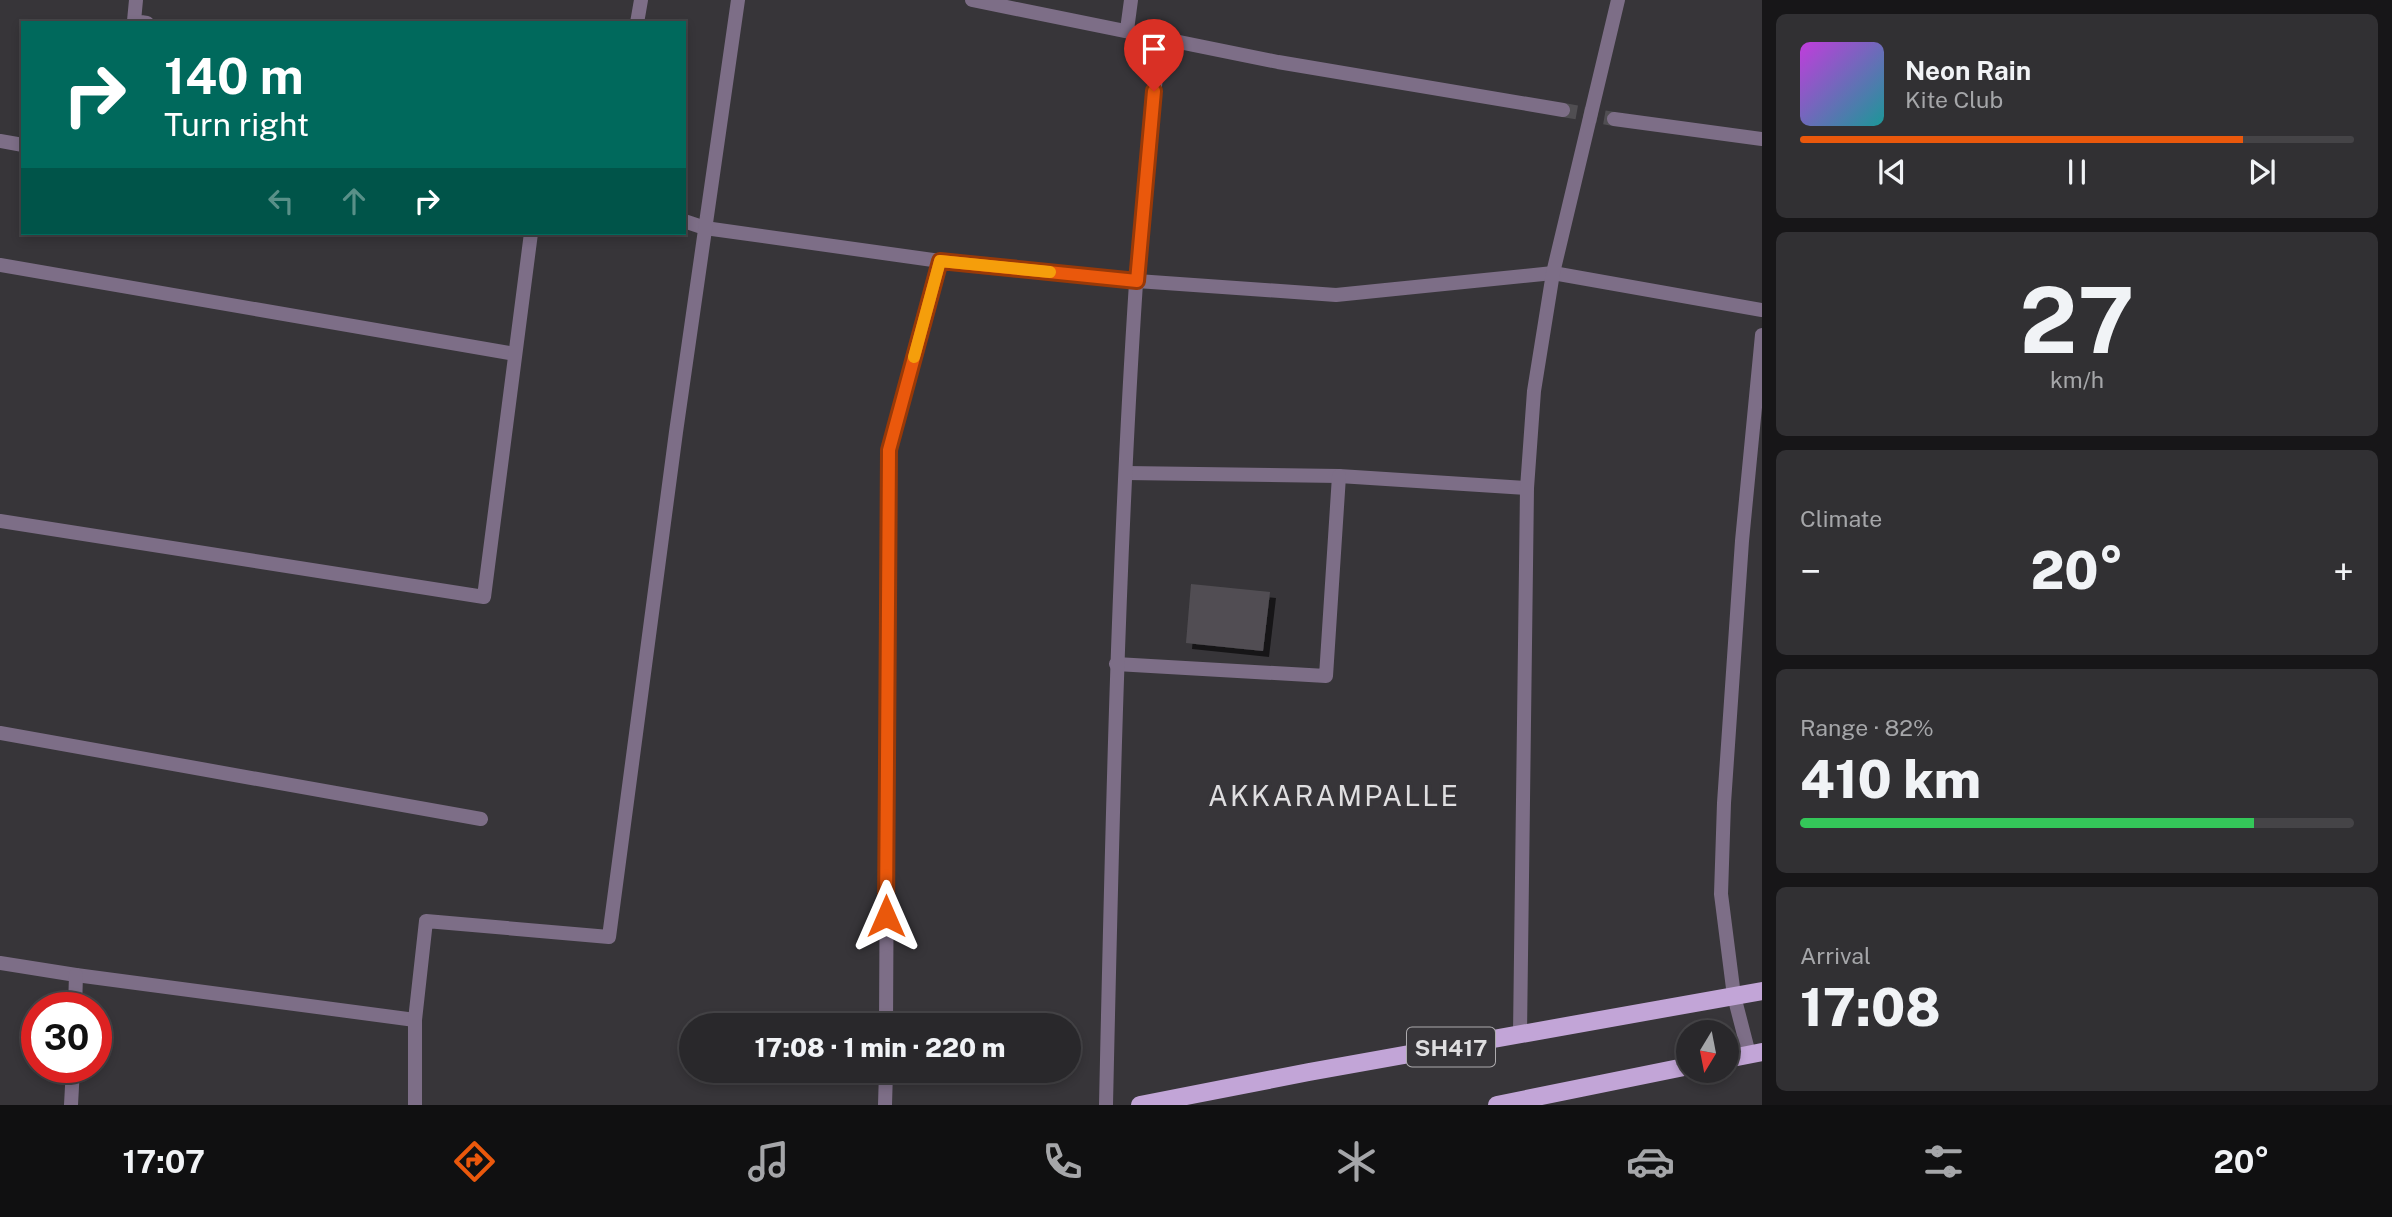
<!DOCTYPE html>
<meta charset="utf-8">
<style>
:root{--surface:#29282b;--page:#313033;--text:#f1f3f6;--muted:#a5a6a9;--line:#454447;--accent:#ea580c}
body{margin:0;font-family:"Public Sans",sans-serif;background:var(--page);color:var(--text);height:100vh;display:flex;flex-direction:column;font-size:26px;white-space:nowrap}
*{box-sizing:border-box;margin:0}
p{font-size:23px;color:var(--muted)}
.icon{flex:none;width:38px;height:38px;fill:none;stroke:currentColor;stroke-width:2;stroke-linecap:round;stroke-linejoin:round}
.map{position:relative;flex:1;overflow:hidden}
.details{display:flex;flex-direction:column;gap:14px;padding:14px;background:#171618;width:630px}
.details>*{flex:none}
.top-card{position:absolute;left:21px;top:21px;width:665px;height:214px;border-radius:0px;box-shadow:0 4px 10px #0003,0 0 0 2px var(--line);background:#00695c;color:#fff;overflow:hidden}
.needle{width:46px;rotate:190deg}
.controls{position:absolute;left:1676px;top:1020px;display:grid;gap:14px}
.controls a{display:grid;place-items:center;width:63px;height:63px;border-radius:50%;background:var(--surface);box-shadow:0 4px 10px #0003,0 0 0 2px var(--line);font-size:35px}
.speed{position:absolute;left:21px;top:992px;display:flex;gap:14px;font-size:35px;font-weight:700;text-align:center}
.speed>*{display:grid;place-content:center;width:91px;height:91px;border-radius:50%;background:var(--surface);box-shadow:0 4px 10px #0003,0 0 0 2px var(--line);line-height:1}
.speed .limit{border:10px solid #d22;background:#fff;color:#111}
.pin{position:absolute;display:grid;place-items:center;width:60px;height:60px;color:#fff;margin:-72px -30px;border-radius:50% 50% 50% 0;rotate:-45deg;box-shadow:0 0 7px #0007}
.pin .icon{rotate:45deg}
.me{position:absolute;width:77px;margin:-38px;rotate:0deg;stroke-linejoin:round;filter:drop-shadow(0 0 5px #0008)}
.turn{display:flex;align-items:center;gap:24px;height:147px;padding:0 28px;font-size:32px}
.turn .icon{width:91px;height:91px;stroke-width:2.5}
.turn b{display:block;font-size:49px;line-height:60px}
.lanes{display:flex;align-items:center;height:66px;padding:0 28px;background:#0003;justify-content:center;gap:35px;direction:ltr}
.lanes .off{opacity:.35}
.big{font-size:52px;font-weight:800;line-height:1.1}
.details .widget{flex:1;display:flex;flex-direction:column;justify-content:center;gap:10px;min-width:0;padding:0 24px;border-radius:10px;background:var(--page)}
.details .dial{align-items:center;gap:0}
.dial b{font-size:91px;line-height:1}
.song{display:flex;align-items:center;gap:21px}
.cover{width:84px;height:84px;border-radius:10px;background:linear-gradient(135deg,hsl(290 70% 55%),hsl(180 70% 35%))}
.played{height:7px;border-radius:4px;background:linear-gradient(90deg,var(--accent) 80%,var(--line) 80%)}
.keys{display:flex;justify-content:space-around;direction:ltr}
.heat{display:flex;justify-content:space-between;align-items:center;font-size:38px;direction:ltr}
.charge{height:10px;border-radius:5px;background:linear-gradient(90deg,#34c759 82%,var(--line) 0)}
.trip{position:absolute;left:679px;top:1013px;width:402px;height:70px;border-radius:35px;background:var(--surface);box-shadow:0 4px 10px #0003,0 0 0 2px var(--line);font-weight:800;line-height:70px;text-align:center}
.tabs{display:flex;height:112px;justify-content:space-around;align-items:center;background:#101011;color:var(--muted)}
.tabs .icon{width:49px;height:49px}
.tabs .current{color:var(--accent)}
.tabs b{font-size:32px;color:var(--text)}
main{display:flex;flex:1;min-height:0}
.map>svg:first-child{display:block}
.building{fill:#514e53;filter:url(#shadow)}
.lines{fill:none;stroke-linecap:round;stroke-linejoin:round}
.street-tunnel{stroke:#504e52;stroke-width:14;stroke-dasharray:14 7;stroke-linecap:butt}
.street{stroke:#7d6e87;stroke-width:14}
.primary{stroke:#c2a5d7;stroke-width:18}
.route-casing{stroke:#983908;stroke-width:18}
.route{stroke:#ea580c;stroke-width:12}
.slow{stroke:#f59e0b;stroke-width:12}
.labels{text-anchor:middle;dominant-baseline:central;stroke-width:7;stroke-linejoin:round;paint-order:stroke}
.shield{fill:#373539;stroke:#adabae;stroke-width:2}
.shield-label{font-size:23px;font-weight:bold;fill:#dfdee0}
.quarter-label{font-size:28px;letter-spacing:2px;fill:#dfdee0;stroke:#373539}
</style>
<main>
<div class="map">
<svg width="1762" height="1105" viewBox="0 0 1762 1105">
<defs>
<filter id="shadow"><feDropShadow dx="6" dy="6" stdDeviation="0" flood-color="#0009"/></filter>
</defs>
<rect width="100%" height="100%" fill="#373539"/>
<path class="building" d="M1191 584 1270 592 1263 651 1186 643Z"/>
<g class="lines">
<path class="street-tunnel" d="M1563 110 1614 119"/>
<g class="street">
<path d="M136 0 134 21 147 23"/>
<path d="M972 0 1278 62 1563 110"/>
<path d="M637 23 641 0"/>
<path d="M1127 30 1131 0"/>
<path d="M1614 119 1762 139"/>
<path d="M0 141 23 145"/>
<path d="M684 221 705 228 940 261 889 450 886 1026"/>
<path d="M940 261 1137 281 1336 295 1553 273 1762 310"/>
<path d="M0 265 515 354"/>
<path d="M1126 473 1339 476 1527 488"/>
<path d="M0 521 484 597 531 233"/>
<path d="M1116 664 1326 676 1339 476"/>
<path d="M0 733 481 819"/>
<path d="M0 963 76 975 415 1020"/>
<path d="M75 1008 76 975"/>
<path d="M1520 1034 1527 488 1534 391 1553 273 1618 0"/>
<path d="M1749 1054 1734 996 1721 894 1724 803 1742 541 1762 335"/>
<path d="M71 1105 73 1068"/>
<path d="M415 1105V1020L426 921 609 937 676 432 738 0"/>
<path d="M885 1105 886 1071"/>
<path d="M1106 1105C1112 831 1118 557 1136 283 1142 201 1152 119 1160 37"/>
</g>
<g class="primary">
<path d="M1727 1059 1762 1052"/>
<path d="M1140 1105 1309 1072 1762 991"/>
<path d="M1497 1105 1689 1066"/>
</g>
</g>
<g class="lines">
<defs>
<path id="route" d="M886 916 889 450 940 261 1137 281 1154 91"/>
</defs>
<use href="#route" class="route-casing"/>
<use href="#route" class="route"/>
<path class="slow" d="M914 357 940 261 1050 272"/>
</g>
<g class="labels">
<rect class="shield" x="1407" y="1027.5" width="88" height="39" rx="5"/>
<g class="shield-label">
<text x="1451" y="1047">SH417</text>
</g>
<g class="quarter-label">
<text x="1334" y="795">AKKARAMPALLE</text>
</g>
</g>
</svg>
<div class="controls">
<a><svg class="needle" viewBox="-14 -14 28 28"><path d="M0-13l5 13h-10z" fill="#e53935"/><path d="M0 13l5-13h-10z" fill="#a5a6a9"/></svg></a>
</div>
<div class="speed"><div class="limit">30</div></div>
<div class="pin" style="left:1154px;top:91px;background:#d93025"><svg class="icon" aria-label="arrive" viewBox="0 0 24 24"><path d="M6 21V4h12l-3 4 3 4H6"/></svg></div>
<svg class="me" style="left:886px;top:916px" viewBox="-20 -20 40 40"><path d="M0-17L14 15 0 8-14 15z" fill="#ea580c" stroke="#fff" stroke-width="4"/></svg>
<div class="trip">17:08 · 1 min · 220 m</div>
<div class="top-card">
<div class="turn"><svg class="icon" aria-label="right" viewBox="0 0 24 24"><path d="M7 20v-9h11M14 6l5 5-5 5"/></svg><div><b>140 m</b>Turn right</div></div>
<div class="lanes"><svg class="icon off" aria-label="left" viewBox="0 0 24 24"><path d="M17 20v-9H6M10 6l-5 5 5 5"/></svg><svg class="icon off" aria-label="ahead" viewBox="0 0 24 24"><path d="M12 20V5M6 11l6-6 6 6"/></svg><svg class="icon" aria-label="right" viewBox="0 0 24 24"><path d="M7 20v-9h11M14 6l5 5-5 5"/></svg></div>
</div>
</div>
<section class="details">
<div class="widget">
<div class="song"><i class="cover"></i><div><b>Neon Rain</b><p>Kite Club</p></div></div>
<div class="played"></div>
<div class="keys"><svg class="icon" aria-label="previous" viewBox="0 0 24 24"><path d="M18 5L8 12l10 7zM5 5v14"/></svg><svg class="icon" aria-label="pause" viewBox="0 0 24 24"><path d="M8 5v14M16 5v14"/></svg><svg class="icon" aria-label="next" viewBox="0 0 24 24"><path d="M6 5l10 7-10 7zM19 5v14"/></svg></div>
</div>
<div class="widget dial"><b>27</b><p>km/h</p></div>
<div class="widget"><p>Climate</p>
<div class="heat"><a>−</a><b class="big">20°</b><a>+</a></div>
</div>
<div class="widget"><p>Range · 82%</p><b class="big">410 km</b><div class="charge"></div></div>
<div class="widget"><p>Arrival</p><b class="big">17:08</b></div>
</section>
</main>
<nav class="tabs">
<b>17:07</b>
<svg class="icon current" aria-label="directions" viewBox="0 0 24 24"><path d="M12 3l9 9-9 9-9-9zM9 14v-3h6M13 9l2 2-2 2"/></svg>
<svg class="icon" aria-label="music" viewBox="0 0 24 24"><path d="M9 18V5l10-2v13"/><circle cx="6" cy="18" r="3"/><circle cx="16" cy="16" r="3"/></svg>
<svg class="icon" aria-label="phone" viewBox="0 0 24 24"><path d="M5 4h4l2 5-3 2q2 4 5 5l2-3 5 2v4C11 20 4 13 5 4z"/></svg>
<svg class="icon" aria-label="climate" viewBox="0 0 24 24"><path d="M12 3v18M4 7l16 10M4 17L20 7"/></svg>
<svg class="icon" aria-label="car" viewBox="0 0 24 24"><path d="M5 17H2v-5l4-1 3-4h7l3 4 3 1v5h-3M9 17h6M6 11h13"/><circle cx="7" cy="17" r="2"/><circle cx="17" cy="17" r="2"/></svg>
<svg class="icon" aria-label="filters" viewBox="0 0 24 24"><path d="M4 7h16M4 17h16"/><circle cx="9" cy="7" r="2"/><circle cx="15" cy="17" r="2"/></svg>
<b>20°</b>
</nav>
